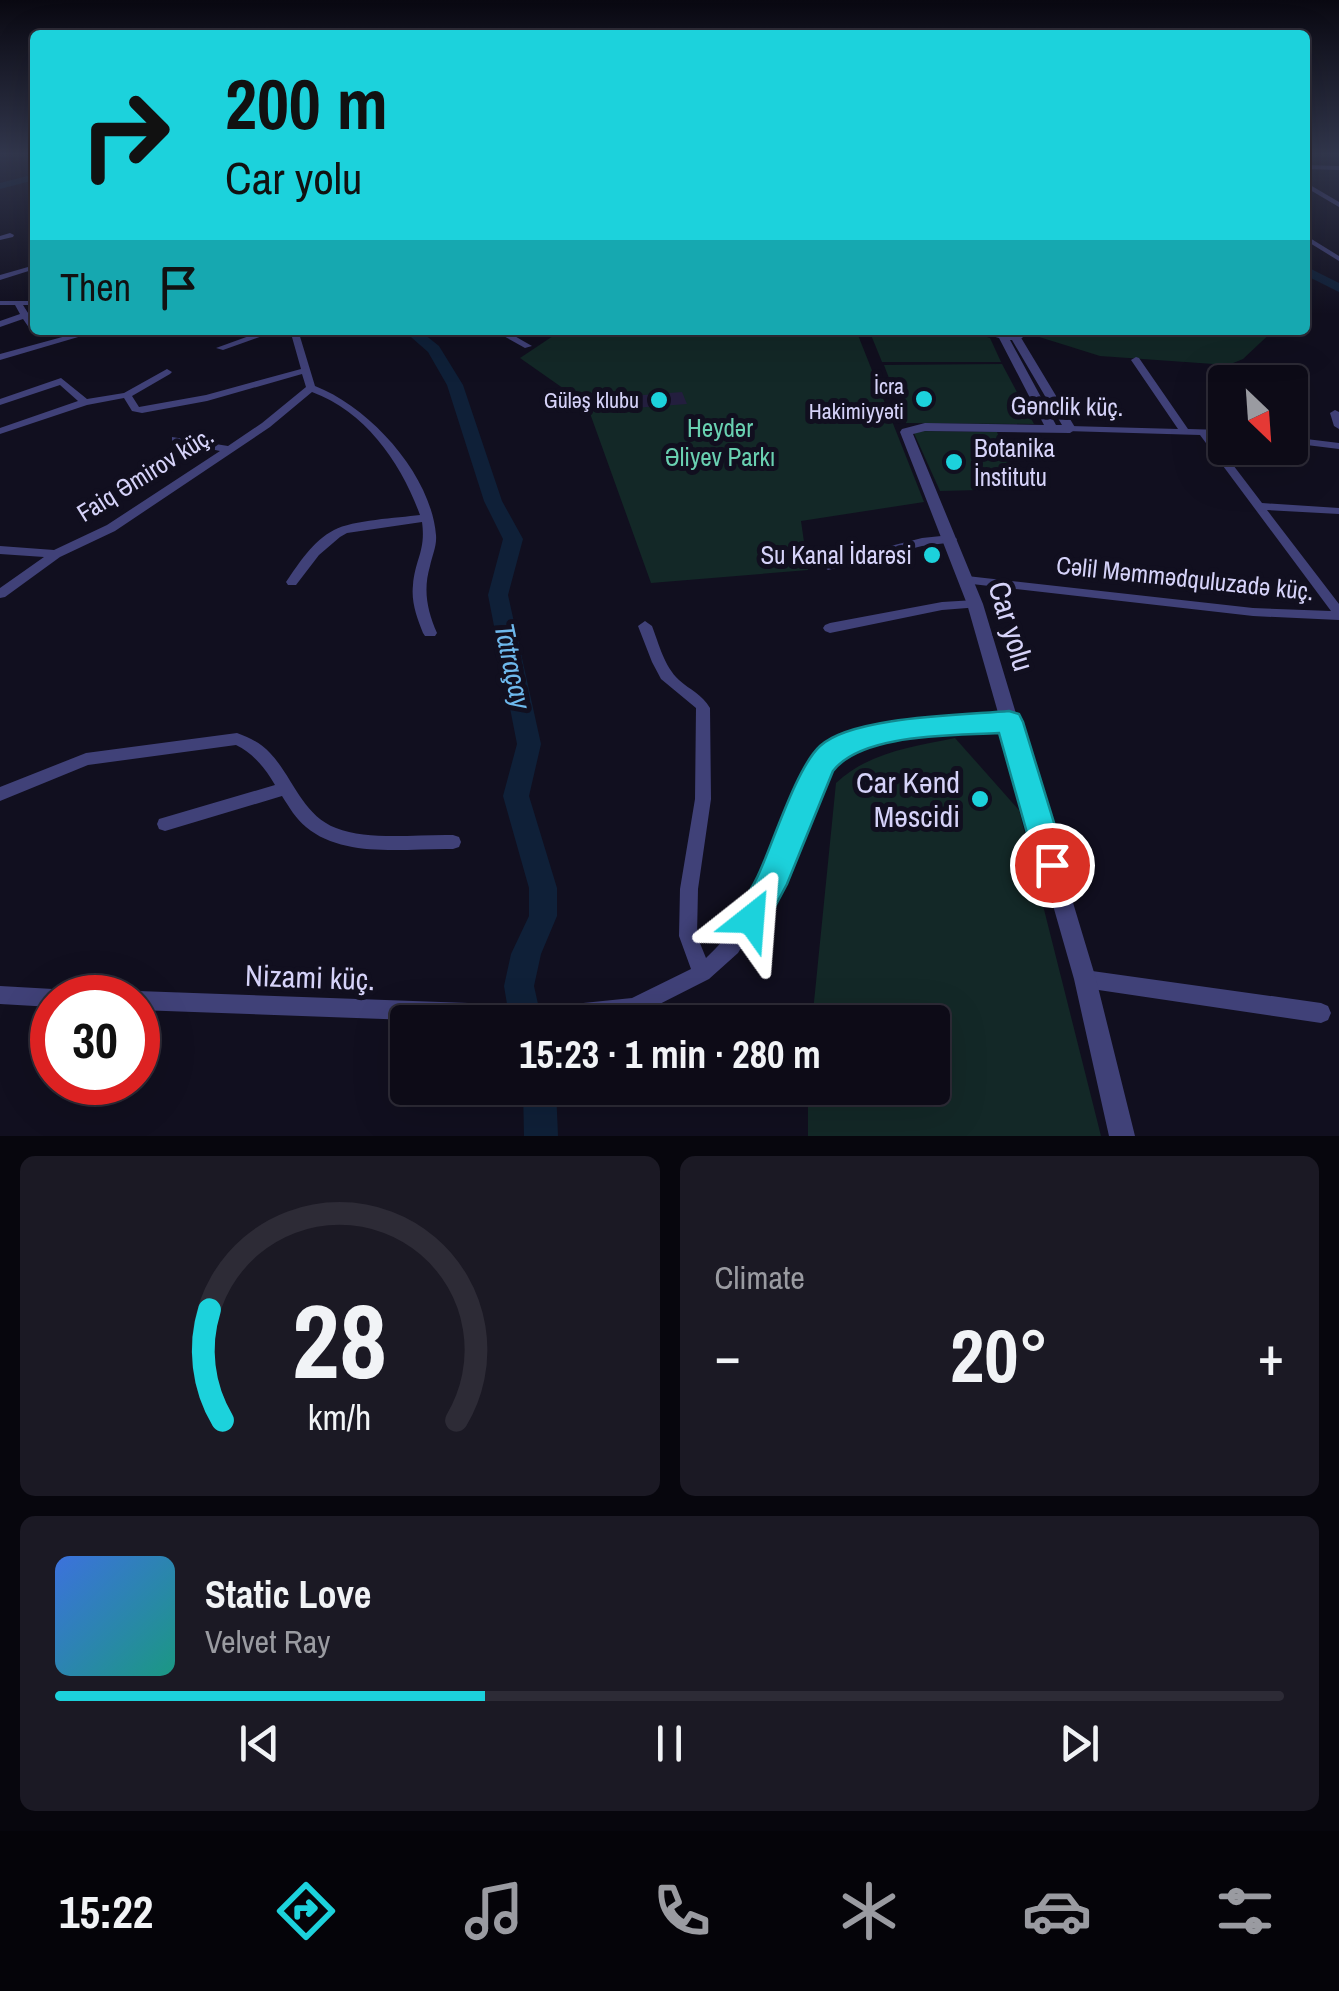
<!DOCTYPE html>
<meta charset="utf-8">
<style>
:root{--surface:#0d0b17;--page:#1b1924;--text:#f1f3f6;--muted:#9a9ba1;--line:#2d2b36;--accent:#1cd2dc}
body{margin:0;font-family:"Archivo Narrow",sans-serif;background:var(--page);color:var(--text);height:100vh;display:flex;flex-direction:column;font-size:38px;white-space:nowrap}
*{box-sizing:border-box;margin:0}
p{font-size:32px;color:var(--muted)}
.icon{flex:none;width:55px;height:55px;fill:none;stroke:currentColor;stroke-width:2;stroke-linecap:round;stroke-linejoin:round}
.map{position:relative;height:1136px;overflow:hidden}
.sheet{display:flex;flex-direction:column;gap:20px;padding:20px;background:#07060d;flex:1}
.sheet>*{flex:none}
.banner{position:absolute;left:30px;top:30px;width:1280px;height:305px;border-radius:10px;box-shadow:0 10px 40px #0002,0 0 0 2px var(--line);background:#1cd2dc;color:#111;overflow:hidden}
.needle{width:65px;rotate:155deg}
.controls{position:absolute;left:1208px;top:365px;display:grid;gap:20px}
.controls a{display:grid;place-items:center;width:100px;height:100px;border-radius:10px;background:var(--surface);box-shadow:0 10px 40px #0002,0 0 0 2px var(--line);font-size:50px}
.speed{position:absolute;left:30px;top:975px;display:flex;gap:20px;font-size:50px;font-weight:700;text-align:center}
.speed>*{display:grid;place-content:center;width:130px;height:130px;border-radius:50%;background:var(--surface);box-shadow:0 10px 40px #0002,0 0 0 2px var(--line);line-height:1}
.speed .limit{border:15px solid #d22;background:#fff;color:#111}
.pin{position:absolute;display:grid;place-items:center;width:85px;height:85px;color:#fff;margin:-42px;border:5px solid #fff;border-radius:50%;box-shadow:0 2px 10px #0007}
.me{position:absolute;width:110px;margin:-55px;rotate:28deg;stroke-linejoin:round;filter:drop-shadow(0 0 8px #0008)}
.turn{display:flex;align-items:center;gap:35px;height:210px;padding:0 30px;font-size:45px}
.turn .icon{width:130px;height:130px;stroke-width:2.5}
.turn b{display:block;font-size:70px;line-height:85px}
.then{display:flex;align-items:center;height:95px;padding:0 30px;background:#0003;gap:20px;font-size:38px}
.big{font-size:75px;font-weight:800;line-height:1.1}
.sheet .card{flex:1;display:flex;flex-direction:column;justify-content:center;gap:15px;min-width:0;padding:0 35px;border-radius:15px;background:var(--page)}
.sheet .dial{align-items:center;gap:0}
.dial svg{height:260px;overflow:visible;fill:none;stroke:var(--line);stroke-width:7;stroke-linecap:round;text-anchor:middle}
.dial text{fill:var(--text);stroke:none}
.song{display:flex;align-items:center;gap:30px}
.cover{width:120px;height:120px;border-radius:15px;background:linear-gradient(135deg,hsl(220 70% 55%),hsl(170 70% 35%))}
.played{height:10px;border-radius:5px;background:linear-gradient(90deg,var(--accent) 35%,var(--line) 35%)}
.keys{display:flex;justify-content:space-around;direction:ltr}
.heat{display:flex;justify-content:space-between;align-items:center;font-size:55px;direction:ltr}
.sheet .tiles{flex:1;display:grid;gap:20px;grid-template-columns:1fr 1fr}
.card:last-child{grid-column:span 2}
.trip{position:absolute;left:390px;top:1005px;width:560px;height:100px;border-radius:10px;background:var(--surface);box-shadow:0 10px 40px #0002,0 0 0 2px var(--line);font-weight:800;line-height:100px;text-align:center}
.dock{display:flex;height:160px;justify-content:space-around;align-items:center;background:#050409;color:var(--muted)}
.dock .icon{width:70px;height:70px}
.dock .active{color:var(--accent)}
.dock b{font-size:45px;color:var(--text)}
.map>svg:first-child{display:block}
.green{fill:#132827}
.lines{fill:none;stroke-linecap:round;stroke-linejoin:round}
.river{fill:#0f2038;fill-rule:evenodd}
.building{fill:#231e3e}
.minor{fill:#404178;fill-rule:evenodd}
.tertiary{fill:#404178;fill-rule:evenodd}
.route{fill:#1cd2dc;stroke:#12888f;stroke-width:2.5}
.poi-dot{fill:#1cd2dc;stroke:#110f1f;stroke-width:4}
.labels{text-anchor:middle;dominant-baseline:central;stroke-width:10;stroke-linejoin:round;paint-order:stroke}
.far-poi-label{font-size:22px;fill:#d6d3f9;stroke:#110f1f;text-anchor:end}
.street-label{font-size:25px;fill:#d6d3f9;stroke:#110f1f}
.park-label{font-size:25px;fill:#69d0b1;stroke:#110f1f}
.poi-label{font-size:25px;fill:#d6d3f9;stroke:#110f1f;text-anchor:start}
.water-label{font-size:28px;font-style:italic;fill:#6eb8ec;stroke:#110f1f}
.near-street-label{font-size:30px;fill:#d6d3f9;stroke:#110f1f}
.near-poi-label{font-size:30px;fill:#d6d3f9;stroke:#110f1f;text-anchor:end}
</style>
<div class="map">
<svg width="1339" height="1136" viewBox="0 0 1339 1136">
<rect width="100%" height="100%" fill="#110f1f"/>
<g class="green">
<path d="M562 330H856L924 502 801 521 808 570 651 583 587 405 520 358Z"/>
<path d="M869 330H965L990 338 1001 362H882Z"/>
<path d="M1041 330H1274L1243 359 1228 365 1100 356 1033 335Z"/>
<path d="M1002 364 1034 424 906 423 884 365Z"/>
<path d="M913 431 997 432 1020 489 940 491Z"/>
<path d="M955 738 1019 810 1101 1136H808V1088H932V1022H812L836 783C869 752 912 747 955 738Z"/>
</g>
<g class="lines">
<g class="river">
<path d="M35 174V180L0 189V183Z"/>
<path d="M1305 266 1339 283V292L1305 275Z"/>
<path d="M403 330H419L439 346 463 385 502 501 523 539 508 595 541 744 529 796 557 888V916L541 954 534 986 542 1022H510L504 986 511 954 529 916V888L503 796 517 744 488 595 503 539 484 501 447 385 428 352Z"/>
<path d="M523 1088H556L558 1136H524Z"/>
</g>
</g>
<path class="building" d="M682 392 687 404 634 408 631 396Z"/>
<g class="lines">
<g class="minor">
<path d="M1305 165 1339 166V170L1305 169Z"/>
<path d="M1305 182 1339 202V207L1305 187Z"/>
<path d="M10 233 14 235 13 237 0 240V236Z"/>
<path d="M1305 235 1339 256V261L1305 240Z"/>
<path d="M35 265V269L0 280V275Z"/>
<path d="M0 301H35V305H23L35 324V330H39L38 332H32L23 319 0 327V321L20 314 15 305H0Z"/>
<path d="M88 330H102L0 360V354Z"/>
<path d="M266 330H279L223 350 216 348Z"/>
<path d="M290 330H298L315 386C371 408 431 475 436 535 437 546 432 556 430 566 423 590 427 610 437 633L435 636H425L423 633C417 618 411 602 413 585 415 559 426 551 422 522L347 533 340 537 319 555 296 585H288L286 582C299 563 313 541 334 530 353 520 397 518 420 515 401 463 366 412 312 392L270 427 115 531 60 557 5 597 0 598V588L44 557 0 554V546L54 550 107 525 220 451 172 441V437L228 446 262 423 306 387 302 374 207 401 142 413 132 411 124 398 87 405 0 434V428L78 401 60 385 0 405V399L61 378 87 399 124 393 167 369 172 372 170 374 132 396 139 407 206 395 301 369Z"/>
<path d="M493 330H504L532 346 525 348Z"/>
<path d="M1023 330H1033L1019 340H1013V336Z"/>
<path d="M1136 357 1139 358 1188 429 1225 430V436H1211L1262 503 1339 508V514L1267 510 1339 604V620L1253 616 963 583 961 580 967 576 1253 608 1331 611 1200 435 1066 431V427L1070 426 1178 429 1131 360Z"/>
<path d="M1335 410 1339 412V429L1334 426 1330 413Z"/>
<path d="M1290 437 1339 443V449L1290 443Z"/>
<path d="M951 535 957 539 955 542 922 546 828 570 822 566 824 563 922 538Z"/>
<path d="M975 600 980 601 982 604 980 607 942 610 830 633 825 631 823 628 825 625 830 623 942 602Z"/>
<path d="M645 621 652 626C659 644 664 666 679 680 690 690 702 694 710 708L711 799 698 889 697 936 706 958C748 920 769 865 792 814 799 797 805 772 818 759 861 715 952 717 1009 716L1014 718 1016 722 1014 726 1009 728C947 728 875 725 826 770L776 890 738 953 709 979 634 1017 583 1022H465L138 1010V998H130L131 994 138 991 554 1006 632 998 691 969 679 936 680 889 695 799 696 708 661 679 652 662 638 626Z"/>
<path d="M237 733C250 738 261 743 270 753 293 777 302 815 336 828 369 841 418 834 453 835L459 837 461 842 459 847 453 849C407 848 344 859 306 827 296 819 289 807 282 796L165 831 159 829 157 824 159 819 275 785C265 768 254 754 236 745L88 765 0 801V787L86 753Z"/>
<path d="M1085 970 1321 1003 1328 1006 1331 1013 1328 1020 1321 1023 1085 988 1078 986 1075 979 1078 972Z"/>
<path d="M0 986 53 989 60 991 62 998H52V1007L0 1004Z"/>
</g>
<path class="tertiary" d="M972 330H992L1020 336 1076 429 1070 433 925 431 913 434 983 604 1096 979 1135 1136H1109L1074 979 967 604 900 432 902 429 925 423 1044 425 999 338ZM1010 340H1012L1062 425H1056Z"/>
</g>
<linearGradient id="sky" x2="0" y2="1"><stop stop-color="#090811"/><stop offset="0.49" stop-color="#32374d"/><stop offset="1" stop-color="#32374d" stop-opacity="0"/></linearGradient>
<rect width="1339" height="314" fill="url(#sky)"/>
<path class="route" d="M1009 711 1019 714 1023 722 1067 865 1063 874 1052 878 1041 874 1036 865 999 733C953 736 862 733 833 771L787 884 763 929 751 934 739 929 734 919C742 902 753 888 760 871 774 840 797 767 820 746 852 716 965 715 1009 711Z"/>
<g class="poi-dot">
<circle cx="924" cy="399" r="10"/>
<circle cx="659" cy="400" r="10"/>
<circle cx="954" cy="462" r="10"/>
<circle cx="932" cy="555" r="10"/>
<circle cx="980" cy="799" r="10"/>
</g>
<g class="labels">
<g class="far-poi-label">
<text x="904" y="386">İcra<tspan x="904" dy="25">Hakimiyyəti</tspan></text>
<text x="639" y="400">Güləş klubu</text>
</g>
<g class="street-label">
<text transform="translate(1067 406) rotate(1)">Gənclik küç.</text>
<text transform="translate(145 474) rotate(-32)">Faiq Əmirov küç.</text>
<text transform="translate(1185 578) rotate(6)">Cəlil Məmmədquluzadə küç.</text>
</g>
<g class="park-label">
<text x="720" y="428">Heydər<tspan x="720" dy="29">Əliyev Parkı</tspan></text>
</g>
<g class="poi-label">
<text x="974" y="448">Botanika<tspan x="974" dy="29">İnstitutu</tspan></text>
<text x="912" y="555" text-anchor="end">Su Kanal İdarəsi</text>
</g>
<g class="water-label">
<text transform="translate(513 666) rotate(78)">Tatraçay</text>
</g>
<g class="near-street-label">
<text transform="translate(1012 626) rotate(73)">Car yolu</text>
<text transform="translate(310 977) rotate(2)">Nizami küç.</text>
</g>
<g class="near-poi-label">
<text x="960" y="782">Car Kənd<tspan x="960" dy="34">Məscidi</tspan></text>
</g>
</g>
</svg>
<div class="controls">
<a><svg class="needle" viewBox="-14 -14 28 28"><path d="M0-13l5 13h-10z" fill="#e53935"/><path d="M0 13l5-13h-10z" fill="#9a9ba1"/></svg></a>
</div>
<div class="speed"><div class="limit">30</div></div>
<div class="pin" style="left:1052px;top:865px;background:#d93025"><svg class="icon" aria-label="arrive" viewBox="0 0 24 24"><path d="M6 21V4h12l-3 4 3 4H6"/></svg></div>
<svg class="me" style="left:751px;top:919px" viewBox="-20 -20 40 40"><path d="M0-17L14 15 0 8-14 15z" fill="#1cd2dc" stroke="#fff" stroke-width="4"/></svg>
<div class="trip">15:23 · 1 min · 280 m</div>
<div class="banner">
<div class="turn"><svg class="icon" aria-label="right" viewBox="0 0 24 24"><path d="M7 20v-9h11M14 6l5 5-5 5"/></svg><div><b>200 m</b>Car yolu</div></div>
<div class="then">Then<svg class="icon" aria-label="arrive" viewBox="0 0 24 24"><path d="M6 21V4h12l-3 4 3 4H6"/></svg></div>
</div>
</div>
<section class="sheet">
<div class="tiles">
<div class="card dial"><svg viewBox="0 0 100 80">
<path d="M14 69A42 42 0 1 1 86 69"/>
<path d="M14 69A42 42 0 0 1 10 35" stroke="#1cd2dc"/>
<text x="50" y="56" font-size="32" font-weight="700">28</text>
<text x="50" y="72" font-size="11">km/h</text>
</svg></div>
<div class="card"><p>Climate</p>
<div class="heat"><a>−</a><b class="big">20°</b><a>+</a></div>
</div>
<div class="card">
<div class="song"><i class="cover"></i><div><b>Static Love</b><p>Velvet Ray</p></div></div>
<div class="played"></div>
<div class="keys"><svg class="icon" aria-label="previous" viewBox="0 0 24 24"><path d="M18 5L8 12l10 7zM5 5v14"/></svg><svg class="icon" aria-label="pause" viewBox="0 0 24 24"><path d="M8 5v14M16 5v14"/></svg><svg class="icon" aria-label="next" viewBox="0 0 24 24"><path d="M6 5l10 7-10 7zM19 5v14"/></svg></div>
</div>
</div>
</section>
<nav class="dock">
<b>15:22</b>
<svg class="icon active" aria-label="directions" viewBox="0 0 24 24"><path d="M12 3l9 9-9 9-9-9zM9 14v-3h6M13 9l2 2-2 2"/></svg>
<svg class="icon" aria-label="music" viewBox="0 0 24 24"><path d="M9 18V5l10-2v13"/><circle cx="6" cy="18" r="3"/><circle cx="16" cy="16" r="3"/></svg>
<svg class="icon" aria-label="phone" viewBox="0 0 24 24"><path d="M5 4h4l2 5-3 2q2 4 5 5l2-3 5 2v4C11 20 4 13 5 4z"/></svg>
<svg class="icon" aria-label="climate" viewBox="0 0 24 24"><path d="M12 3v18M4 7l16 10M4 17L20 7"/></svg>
<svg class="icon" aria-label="car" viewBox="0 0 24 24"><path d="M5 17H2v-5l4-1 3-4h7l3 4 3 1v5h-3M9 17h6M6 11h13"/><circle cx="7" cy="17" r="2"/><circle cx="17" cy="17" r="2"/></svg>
<svg class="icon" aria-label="filters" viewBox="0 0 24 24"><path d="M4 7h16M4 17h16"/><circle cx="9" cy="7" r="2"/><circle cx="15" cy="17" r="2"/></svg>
</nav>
